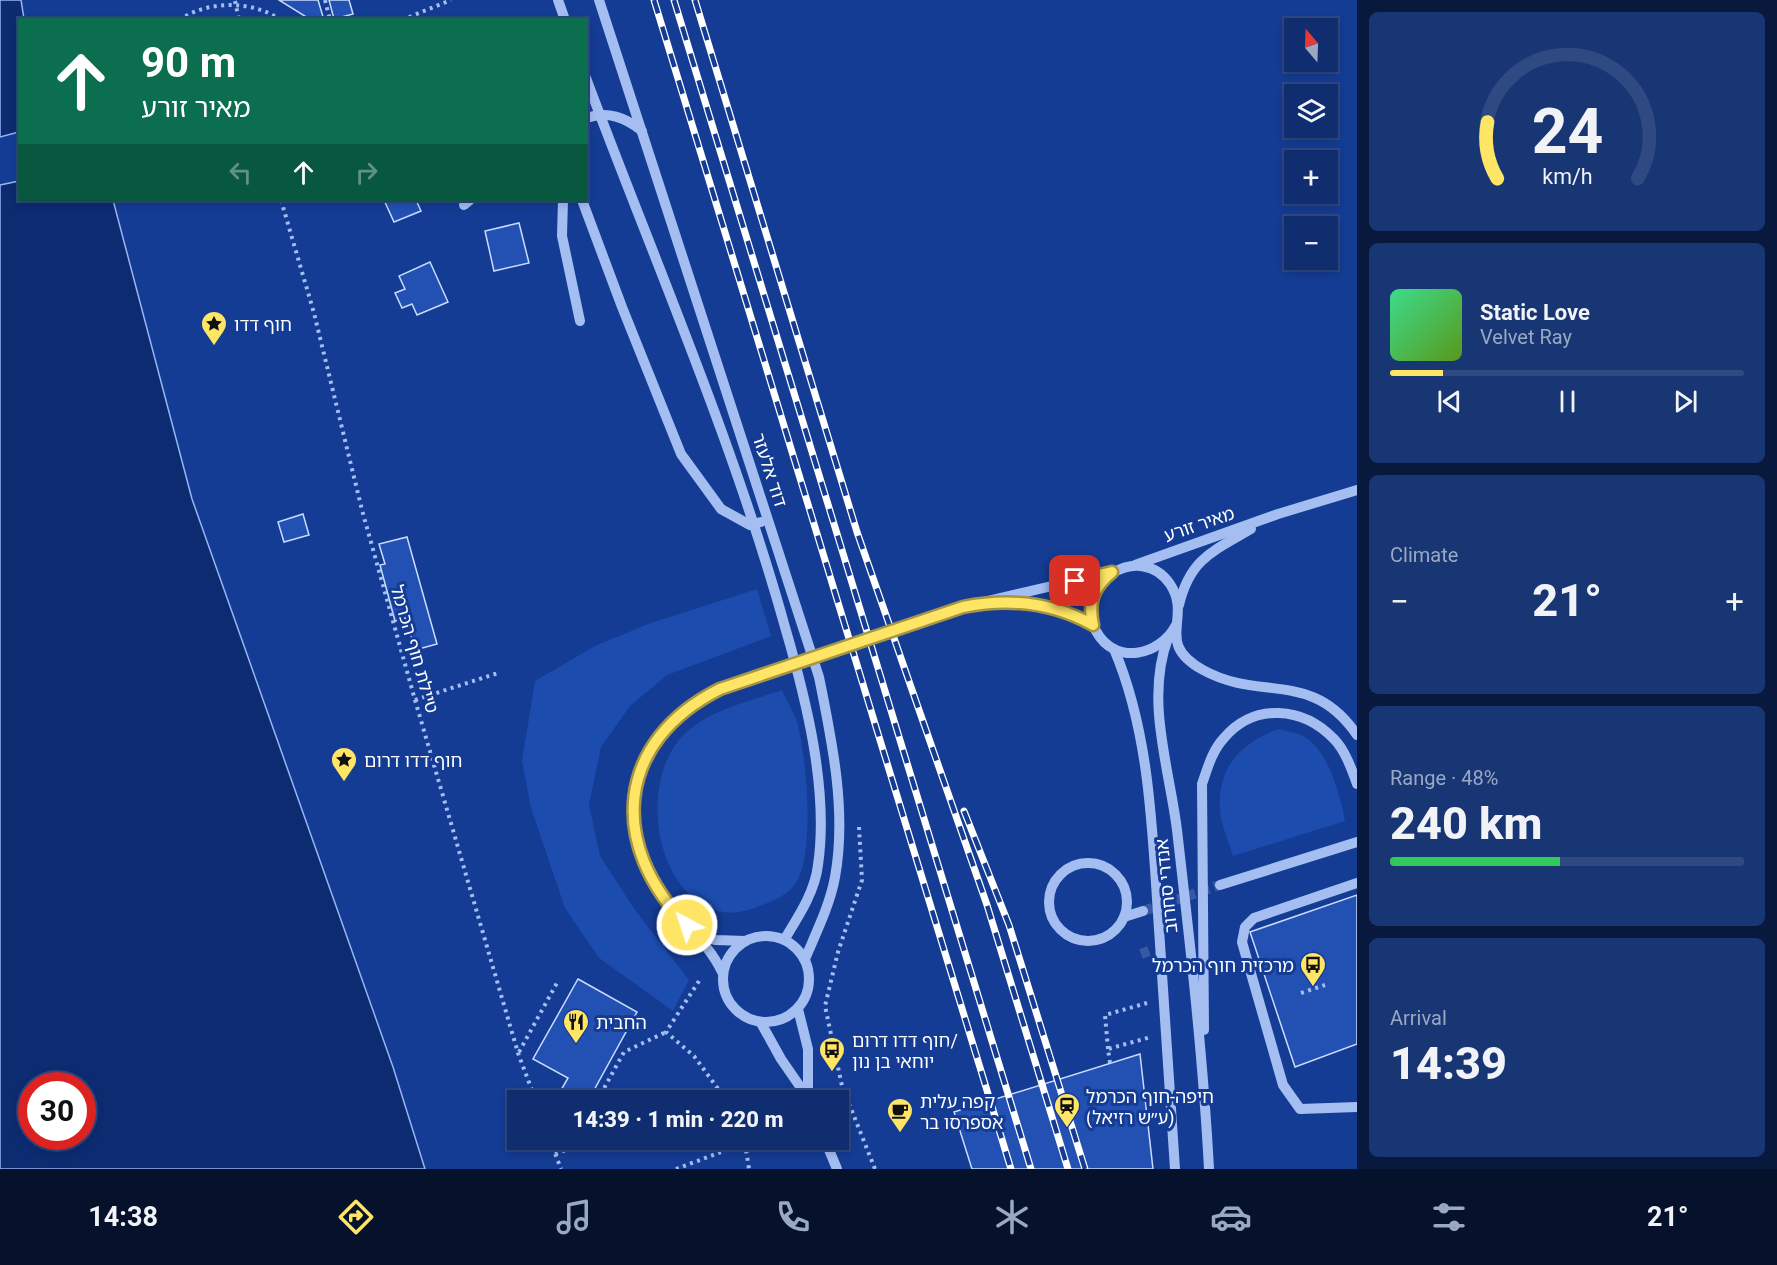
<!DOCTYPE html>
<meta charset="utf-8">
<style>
:root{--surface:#0f2d6f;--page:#183574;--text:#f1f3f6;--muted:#9ba8c3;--line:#2f4982;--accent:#ffe565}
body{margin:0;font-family:Roboto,"Noto Sans Hebrew",sans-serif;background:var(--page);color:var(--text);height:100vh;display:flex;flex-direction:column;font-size:22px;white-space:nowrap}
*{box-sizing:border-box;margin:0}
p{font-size:20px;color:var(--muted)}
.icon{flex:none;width:33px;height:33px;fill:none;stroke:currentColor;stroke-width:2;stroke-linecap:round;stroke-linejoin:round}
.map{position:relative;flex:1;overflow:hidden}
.drawer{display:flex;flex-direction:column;gap:12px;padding:12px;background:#08193d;width:420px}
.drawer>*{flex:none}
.hud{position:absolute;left:18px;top:18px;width:570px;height:183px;border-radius:0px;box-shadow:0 3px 9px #0003,0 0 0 2px var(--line);background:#0b6e4f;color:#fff;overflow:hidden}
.needle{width:39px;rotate:341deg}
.fabs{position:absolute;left:1284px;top:18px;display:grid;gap:12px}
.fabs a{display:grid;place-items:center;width:54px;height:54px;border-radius:0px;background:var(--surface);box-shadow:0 3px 9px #0003,0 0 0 2px var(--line);font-size:30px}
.speed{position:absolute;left:18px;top:1072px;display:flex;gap:12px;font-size:30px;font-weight:700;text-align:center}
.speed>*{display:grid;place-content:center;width:78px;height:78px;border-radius:50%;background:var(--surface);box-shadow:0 3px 9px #0003,0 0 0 2px var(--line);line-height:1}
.speed .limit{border:9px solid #d22;background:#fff;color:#111}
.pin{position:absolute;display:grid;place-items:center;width:51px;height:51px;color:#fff;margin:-26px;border-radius:12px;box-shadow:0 3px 9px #0006}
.me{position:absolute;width:66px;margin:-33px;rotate:320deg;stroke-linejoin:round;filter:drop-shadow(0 0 4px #0008)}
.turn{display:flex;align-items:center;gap:21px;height:126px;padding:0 24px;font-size:27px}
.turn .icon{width:78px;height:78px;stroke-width:2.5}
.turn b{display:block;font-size:42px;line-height:51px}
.lanes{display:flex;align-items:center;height:57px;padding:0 24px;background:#0003;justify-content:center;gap:30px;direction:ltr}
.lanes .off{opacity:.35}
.big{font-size:45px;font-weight:800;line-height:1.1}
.drawer .card{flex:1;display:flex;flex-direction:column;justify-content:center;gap:9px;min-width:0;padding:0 21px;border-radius:9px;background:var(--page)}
.drawer .dial{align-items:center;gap:0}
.dial svg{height:156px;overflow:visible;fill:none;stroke:var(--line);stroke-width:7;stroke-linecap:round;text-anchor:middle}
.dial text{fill:var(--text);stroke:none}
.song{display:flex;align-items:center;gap:18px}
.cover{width:72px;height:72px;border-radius:9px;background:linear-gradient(135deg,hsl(150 70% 55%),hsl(90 70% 35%))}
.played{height:6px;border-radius:3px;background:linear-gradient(90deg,var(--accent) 15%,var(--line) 15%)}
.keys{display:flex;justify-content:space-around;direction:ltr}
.heat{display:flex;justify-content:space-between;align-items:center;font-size:33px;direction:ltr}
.charge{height:9px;border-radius:4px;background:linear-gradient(90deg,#34c759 48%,var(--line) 0)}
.trip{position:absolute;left:507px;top:1090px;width:342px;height:60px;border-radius:0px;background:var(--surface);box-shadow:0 3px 9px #0003,0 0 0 2px var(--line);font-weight:800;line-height:60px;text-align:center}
.menu{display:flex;height:96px;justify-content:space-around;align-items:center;background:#06122c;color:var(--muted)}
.menu .icon{width:42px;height:42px}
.menu .selected{color:var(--accent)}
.menu b{font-size:27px;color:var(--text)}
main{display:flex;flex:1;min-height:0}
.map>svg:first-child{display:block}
.green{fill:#1c4cae}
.water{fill:#0d2b71;stroke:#96b6f5;stroke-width:1.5;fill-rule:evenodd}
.building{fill:#2251b3;stroke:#cbdbfc;stroke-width:1.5}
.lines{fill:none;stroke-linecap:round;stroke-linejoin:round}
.minor-tunnel{stroke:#3759a4;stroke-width:10;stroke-dasharray:10 5;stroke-linecap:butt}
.path{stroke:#a4bef2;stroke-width:4;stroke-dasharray:3 4.5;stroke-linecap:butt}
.minor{stroke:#a4bef2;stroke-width:10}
.rail-casing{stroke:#fff;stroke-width:7}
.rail{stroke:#143c94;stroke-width:4.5;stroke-dasharray:14;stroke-linecap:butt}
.minor-bridge{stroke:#a4bef2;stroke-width:10}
.route-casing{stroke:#a69542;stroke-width:15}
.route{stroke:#ffe565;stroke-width:10}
.labels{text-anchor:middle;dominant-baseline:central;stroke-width:6;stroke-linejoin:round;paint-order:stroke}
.poi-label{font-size:18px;fill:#fff;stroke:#143c94;text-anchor:start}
.street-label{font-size:18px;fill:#fff;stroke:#143c94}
</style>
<main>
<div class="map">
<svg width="1357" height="1169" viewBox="0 0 1357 1169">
<rect width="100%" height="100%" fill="#143c94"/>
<g class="green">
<path d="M757 589 771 636 667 675 630 706 601 747 589 805 600 856 635 910 689 980 673 1011 599 958 565 908 531 808 522 761 535 681 595 646 648 624Z"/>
<path d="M782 690C786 700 792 709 796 719 807 751 817 864 792 888 785 896 770 902 760 906 744 912 729 916 712 909 649 884 639 769 690 729 716 708 751 701 782 690Z"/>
<path d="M1278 729C1285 731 1294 732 1301 735 1328 747 1340 795 1345 821L1233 856C1229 842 1221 825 1220 811 1217 767 1240 744 1278 729Z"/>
</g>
<g class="water">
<path d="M0 0H21L24 19 20 20 19 132 0 137Z"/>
<path d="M19 181 20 200H113L192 499 393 1067 425 1169H0V185ZM32 1086H82V1137H32Z"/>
</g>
<g class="building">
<path d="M279 0H318L324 20H311Z"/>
<path d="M329 0H349L353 14 334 19Z"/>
<path d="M384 200H416L421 211 394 222Z"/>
<path d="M519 223 529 263 494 271 485 231Z"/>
<path d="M430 262 448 302 417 315 412 304 402 308 395 293 405 289 399 276Z"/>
<path d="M303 514 309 535 284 542 278 522Z"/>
<path d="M407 537 437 644 415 650 406 618 395 621 380 565 385 564 379 544Z"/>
<path d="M1357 895V1044L1295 1067 1250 932Z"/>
<path d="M578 979 637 1012 588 1101H559L557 1097 568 1078 533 1059Z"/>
<path d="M1140 1054 1153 1169H972L954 1112Z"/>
</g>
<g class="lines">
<g class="minor-tunnel">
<path d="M1143 911 1220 885"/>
<path d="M1141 954 1149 951"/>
</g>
<g class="path">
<path d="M325 0 330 20"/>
<path d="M235 1 239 20"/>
<path d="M179 20C209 0 252 0 281 20"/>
<path d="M402 20 451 0"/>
<path d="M281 200 314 313 362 510 415 700 518 1053 536 1101"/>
<path d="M415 700 498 673"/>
<path d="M859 827 862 880 838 952 825 1006 842 1086 875 1169"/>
<path d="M699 981 666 1032 694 1056 727 1101"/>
<path d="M1301 993 1325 985"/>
<path d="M1108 1049 1105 1015 1147 1003"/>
<path d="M519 1052 558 981"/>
<path d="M1110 1063 1108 1049 1151 1037"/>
<path d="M597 1101 624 1052 666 1032"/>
<path d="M550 1140 561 1169"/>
<path d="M745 1143 749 1169"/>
<path d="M555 1154 571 1148 575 1140"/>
<path d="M676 1169 745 1143 744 1140"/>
</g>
<g class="minor">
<path d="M558 0 565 20"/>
<path d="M599 0 819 677C832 741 847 812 835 877 830 905 816 933 805 959"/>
<path d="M586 78C654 260 733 440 785 627 806 699 829 790 818 865 815 892 798 917 784 940"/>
<path d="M586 118C608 111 625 117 642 131"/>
<path d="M563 200 562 236 580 321"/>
<path d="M582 200 622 307 681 454 721 509 750 525 761 522"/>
<path d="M464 205 470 200"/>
<path d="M1135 565 1278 514 1357 490"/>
<path d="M1003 602 1054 608 1093 625"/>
<path d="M1179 605C1190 559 1213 551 1251 529"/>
<path d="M962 607 1108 573"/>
<path d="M1176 625C1160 656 1115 666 1096 631 1071 584 1140 540 1170 584 1193 619 1153 642 1203 670 1261 702 1312 669 1357 735"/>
<path d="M1168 638C1145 700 1169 766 1177 830 1190 943 1203 1056 1209 1169"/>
<path d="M1114 649C1149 731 1152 825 1158 914 1164 999 1170 1084 1175 1169"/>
<circle cx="1088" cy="902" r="39"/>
<path d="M1357 883 1254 918 1245 927 1242 942 1283 1085 1300 1109 1357 1107"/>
<path d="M1220 885 1357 842"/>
<path d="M1124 917 1143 911"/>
<circle cx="766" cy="979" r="43"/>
<path d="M698 936 716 940 745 941"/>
<path d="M722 972C707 940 677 919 658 889 617 825 629 747 693 703 708 692 726 687 743 681"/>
<path d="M798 1009 808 1049V1095"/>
<path d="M761 1023 781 1059 810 1101"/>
<path d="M1204 1030 1202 784C1208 767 1212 751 1224 738 1255 702 1303 707 1334 739 1345 750 1352 770 1357 784"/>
<path d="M825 1140 837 1169"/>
</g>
<defs>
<g id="rail">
<path d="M654 0 1011 1169"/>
<path d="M674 0 1031 1169"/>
<path d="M695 0 857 532 987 905 1068 1169"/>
<path d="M964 811 1009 925 1085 1169"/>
</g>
</defs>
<use href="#rail" class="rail-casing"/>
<use href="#rail" class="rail"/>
<path class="minor-bridge" d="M743 681 962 607"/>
</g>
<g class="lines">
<defs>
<path id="route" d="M687 925C607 844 616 741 720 689L963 607C1008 598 1052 602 1093 625 1088 603 1093 587 1112 572L1075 581"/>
</defs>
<use href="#route" class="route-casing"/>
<use href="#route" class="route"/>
</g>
<defs>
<symbol id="sight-pin" viewBox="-11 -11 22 30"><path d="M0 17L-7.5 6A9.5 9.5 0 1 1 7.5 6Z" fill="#ffe565" stroke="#143c94"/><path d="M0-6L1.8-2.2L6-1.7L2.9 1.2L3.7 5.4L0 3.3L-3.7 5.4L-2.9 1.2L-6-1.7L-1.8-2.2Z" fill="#111"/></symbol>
<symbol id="bus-pin" viewBox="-11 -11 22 30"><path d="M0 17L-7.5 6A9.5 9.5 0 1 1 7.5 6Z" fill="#ffe565" stroke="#143c94"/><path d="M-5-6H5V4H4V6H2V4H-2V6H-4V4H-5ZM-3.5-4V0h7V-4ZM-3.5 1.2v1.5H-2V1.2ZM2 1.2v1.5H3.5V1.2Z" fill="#111"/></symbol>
<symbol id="restaurant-pin" viewBox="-11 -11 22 30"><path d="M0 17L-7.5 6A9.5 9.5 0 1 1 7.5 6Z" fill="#ffe565" stroke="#143c94"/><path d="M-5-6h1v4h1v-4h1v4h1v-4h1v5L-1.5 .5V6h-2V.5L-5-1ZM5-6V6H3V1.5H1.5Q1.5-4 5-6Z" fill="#111"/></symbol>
<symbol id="station-pin" viewBox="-11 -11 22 30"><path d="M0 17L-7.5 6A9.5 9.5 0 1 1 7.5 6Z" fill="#ffe565" stroke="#143c94"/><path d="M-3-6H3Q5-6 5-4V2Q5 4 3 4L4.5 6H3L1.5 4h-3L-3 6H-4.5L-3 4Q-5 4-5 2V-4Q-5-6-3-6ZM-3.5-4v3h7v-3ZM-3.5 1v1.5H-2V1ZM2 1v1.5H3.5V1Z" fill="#111"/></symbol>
<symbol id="cafe-pin" viewBox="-11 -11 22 30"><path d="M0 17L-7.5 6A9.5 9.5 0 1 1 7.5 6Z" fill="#ffe565" stroke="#143c94"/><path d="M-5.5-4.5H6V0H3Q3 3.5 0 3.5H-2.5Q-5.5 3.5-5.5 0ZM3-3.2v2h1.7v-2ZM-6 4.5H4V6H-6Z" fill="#111"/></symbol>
</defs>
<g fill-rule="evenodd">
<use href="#sight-pin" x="199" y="309" width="30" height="40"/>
<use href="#sight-pin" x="329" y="745" width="30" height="40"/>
<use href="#bus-pin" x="1298" y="950" width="30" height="40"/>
<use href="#restaurant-pin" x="561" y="1007" width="30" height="40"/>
<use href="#bus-pin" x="817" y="1035" width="30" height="40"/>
<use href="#station-pin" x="1052" y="1091" width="30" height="40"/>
<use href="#cafe-pin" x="885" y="1096" width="30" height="40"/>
</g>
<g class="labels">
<g class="poi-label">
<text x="234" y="324">חוף דדו</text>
<text x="364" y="760">חוף דדו דרום</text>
<text x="1294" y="965" text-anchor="end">מרכזית חוף הכרמל</text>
<text x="596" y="1022">החבית</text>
<text x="852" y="1040">חוף דדו דרום/<tspan x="852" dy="21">יוחאי בן נון</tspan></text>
<text x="1086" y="1096">חיפה-חוף הכרמל<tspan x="1086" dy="21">(ע״ש רזיאל)</tspan></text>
<text x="920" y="1101">קפה עלית<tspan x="920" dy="21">אספרסו בר</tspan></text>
</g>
<g class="street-label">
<text transform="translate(770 470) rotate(72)">דוד אלעזר</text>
<text transform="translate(1199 524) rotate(-19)">מאיר זורע</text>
<text transform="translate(415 649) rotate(74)">טיילת חוף הכרמל</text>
<text transform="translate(1166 886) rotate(-96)">אנדרי סחרוב</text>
</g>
</g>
</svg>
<div class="fabs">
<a><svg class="needle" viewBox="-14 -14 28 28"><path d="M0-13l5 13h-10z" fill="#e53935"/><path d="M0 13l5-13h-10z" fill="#9ba8c3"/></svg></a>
<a><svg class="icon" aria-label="layers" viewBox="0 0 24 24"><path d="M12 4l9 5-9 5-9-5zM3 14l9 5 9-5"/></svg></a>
<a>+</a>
<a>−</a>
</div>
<div class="speed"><div class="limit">30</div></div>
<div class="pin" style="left:1075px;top:581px;background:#d93025"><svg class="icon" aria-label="arrive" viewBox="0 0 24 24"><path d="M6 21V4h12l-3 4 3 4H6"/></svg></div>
<svg class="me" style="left:687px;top:925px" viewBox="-20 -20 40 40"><circle r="17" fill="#ffe565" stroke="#fff" stroke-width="3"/><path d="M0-11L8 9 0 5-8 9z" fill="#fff"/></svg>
<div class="trip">14:39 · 1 min · 220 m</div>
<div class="hud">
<div class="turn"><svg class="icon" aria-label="ahead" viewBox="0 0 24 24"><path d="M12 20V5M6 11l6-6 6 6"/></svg><div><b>90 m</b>מאיר זורע</div></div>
<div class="lanes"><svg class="icon off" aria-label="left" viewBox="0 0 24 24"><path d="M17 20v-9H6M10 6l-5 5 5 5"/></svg><svg class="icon" aria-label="ahead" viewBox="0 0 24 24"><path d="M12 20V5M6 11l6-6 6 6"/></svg><svg class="icon off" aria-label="right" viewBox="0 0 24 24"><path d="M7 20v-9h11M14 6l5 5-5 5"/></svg></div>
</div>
</div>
<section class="drawer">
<div class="card dial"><svg viewBox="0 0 100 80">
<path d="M14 69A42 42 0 1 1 86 69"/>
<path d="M14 69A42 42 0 0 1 9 40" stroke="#ffe565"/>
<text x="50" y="56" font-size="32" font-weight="700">24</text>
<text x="50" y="72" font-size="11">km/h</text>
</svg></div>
<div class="card">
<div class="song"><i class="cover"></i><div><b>Static Love</b><p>Velvet Ray</p></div></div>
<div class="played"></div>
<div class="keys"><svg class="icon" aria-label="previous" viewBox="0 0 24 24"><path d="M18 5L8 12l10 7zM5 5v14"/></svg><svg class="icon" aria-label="pause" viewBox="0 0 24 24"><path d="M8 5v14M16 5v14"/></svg><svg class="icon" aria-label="next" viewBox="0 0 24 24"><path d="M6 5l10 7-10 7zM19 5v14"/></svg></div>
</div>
<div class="card"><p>Climate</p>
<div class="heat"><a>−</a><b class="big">21°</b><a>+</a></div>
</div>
<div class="card"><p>Range · 48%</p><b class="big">240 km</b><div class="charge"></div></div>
<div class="card"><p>Arrival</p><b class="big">14:39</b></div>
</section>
</main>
<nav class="menu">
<b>14:38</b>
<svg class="icon selected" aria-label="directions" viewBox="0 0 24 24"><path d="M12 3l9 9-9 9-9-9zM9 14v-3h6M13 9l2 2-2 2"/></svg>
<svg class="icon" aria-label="music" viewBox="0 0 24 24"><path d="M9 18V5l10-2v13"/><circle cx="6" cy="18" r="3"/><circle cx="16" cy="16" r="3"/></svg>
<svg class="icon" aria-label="phone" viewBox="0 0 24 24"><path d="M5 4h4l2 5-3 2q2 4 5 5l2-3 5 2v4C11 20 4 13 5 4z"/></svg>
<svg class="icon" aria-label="climate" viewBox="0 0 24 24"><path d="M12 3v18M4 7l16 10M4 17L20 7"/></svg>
<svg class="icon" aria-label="car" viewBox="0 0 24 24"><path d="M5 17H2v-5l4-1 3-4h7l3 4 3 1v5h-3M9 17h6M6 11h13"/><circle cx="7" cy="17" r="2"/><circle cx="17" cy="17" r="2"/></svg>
<svg class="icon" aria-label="filters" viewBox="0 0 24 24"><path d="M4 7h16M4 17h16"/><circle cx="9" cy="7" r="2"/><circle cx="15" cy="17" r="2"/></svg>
<b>21°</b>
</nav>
